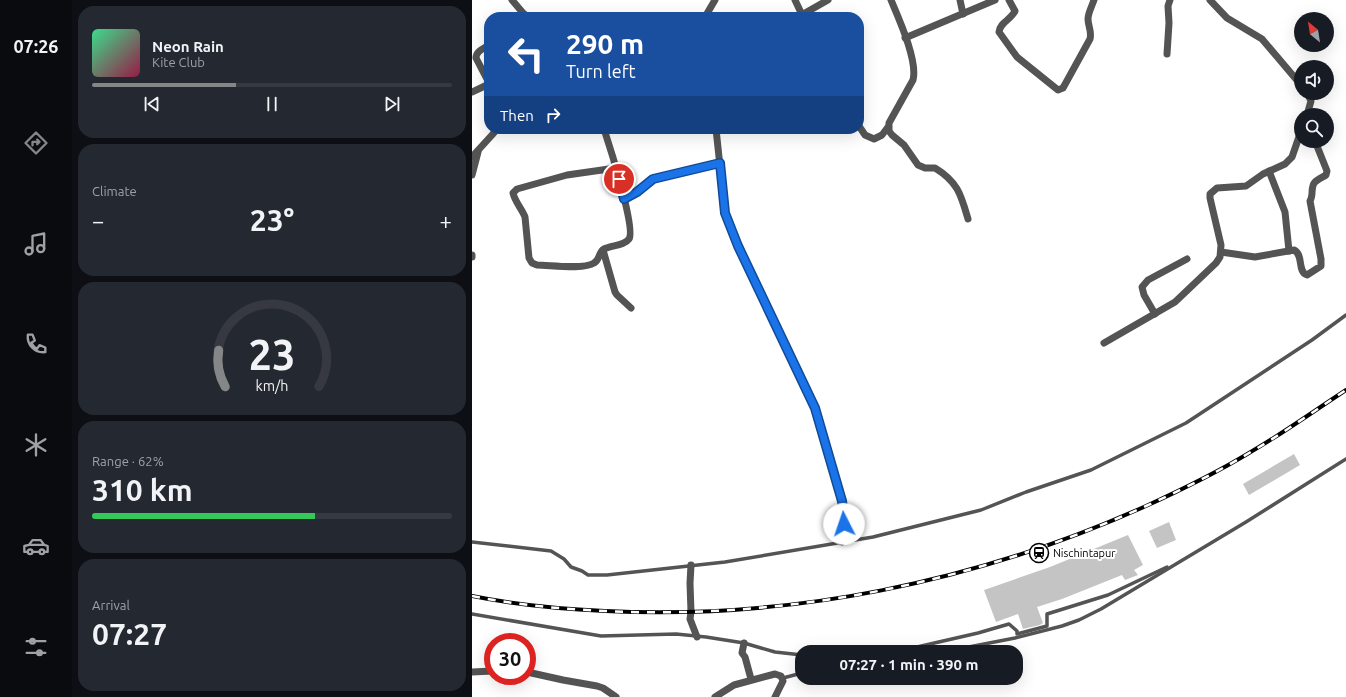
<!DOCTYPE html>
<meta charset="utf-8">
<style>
:root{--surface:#171b24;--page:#242831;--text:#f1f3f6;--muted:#9ea1a6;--line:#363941;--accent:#858687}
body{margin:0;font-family:Ubuntu,sans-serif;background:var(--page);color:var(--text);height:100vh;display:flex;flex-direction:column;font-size:15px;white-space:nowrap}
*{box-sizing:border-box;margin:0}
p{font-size:13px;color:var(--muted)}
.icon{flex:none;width:22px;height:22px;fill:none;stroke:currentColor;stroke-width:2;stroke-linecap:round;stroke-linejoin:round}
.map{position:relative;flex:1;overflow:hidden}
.sheet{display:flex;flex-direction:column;gap:6px;padding:6px;background:#0d0f14;width:400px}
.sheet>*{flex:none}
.banner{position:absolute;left:12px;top:12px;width:380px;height:122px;border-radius:16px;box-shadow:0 4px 16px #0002;background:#1a4fa0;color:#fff;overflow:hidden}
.needle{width:26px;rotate:330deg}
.buttons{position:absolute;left:822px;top:12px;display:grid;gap:8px}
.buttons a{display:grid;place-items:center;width:40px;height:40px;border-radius:50%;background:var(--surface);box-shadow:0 4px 16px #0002;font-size:20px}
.speed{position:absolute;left:12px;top:633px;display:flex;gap:8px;font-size:20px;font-weight:700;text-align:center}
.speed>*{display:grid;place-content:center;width:52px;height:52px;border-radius:50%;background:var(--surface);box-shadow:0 4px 16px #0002;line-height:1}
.speed .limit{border:6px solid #d22;background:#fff;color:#111}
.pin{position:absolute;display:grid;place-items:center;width:34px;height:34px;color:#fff;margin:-17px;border:2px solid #fff;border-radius:50%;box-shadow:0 1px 4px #0007}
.me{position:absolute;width:44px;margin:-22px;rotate:356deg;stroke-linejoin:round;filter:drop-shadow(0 0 3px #0008)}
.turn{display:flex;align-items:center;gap:14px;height:84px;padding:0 16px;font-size:18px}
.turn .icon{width:52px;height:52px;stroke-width:2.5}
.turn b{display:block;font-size:28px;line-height:34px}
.then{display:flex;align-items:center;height:38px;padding:0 16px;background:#0003;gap:8px;font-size:15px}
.big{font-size:30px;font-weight:700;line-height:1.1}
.sheet .card{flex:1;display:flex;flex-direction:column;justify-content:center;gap:6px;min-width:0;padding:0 14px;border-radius:16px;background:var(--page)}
.sheet .dial{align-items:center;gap:0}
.dial svg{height:104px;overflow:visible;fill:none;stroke:var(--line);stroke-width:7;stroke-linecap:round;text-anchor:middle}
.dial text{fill:var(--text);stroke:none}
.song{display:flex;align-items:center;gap:12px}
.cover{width:48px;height:48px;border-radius:6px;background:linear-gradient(135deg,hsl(150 70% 55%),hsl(340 70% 35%))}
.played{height:4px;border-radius:2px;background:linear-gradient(90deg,var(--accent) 40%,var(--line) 40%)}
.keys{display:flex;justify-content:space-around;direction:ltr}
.heat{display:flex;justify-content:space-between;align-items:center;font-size:22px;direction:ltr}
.charge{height:6px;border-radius:3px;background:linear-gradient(90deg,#34c759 62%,var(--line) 0)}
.trip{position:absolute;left:323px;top:645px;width:228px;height:40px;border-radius:16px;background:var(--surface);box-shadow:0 4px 16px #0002;font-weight:700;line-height:40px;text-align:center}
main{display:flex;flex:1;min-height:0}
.tab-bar{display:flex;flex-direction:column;width:72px;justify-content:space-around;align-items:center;background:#090b0e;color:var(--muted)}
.tab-bar .icon{width:28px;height:28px}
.tab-bar .on{color:var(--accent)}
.tab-bar b{font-size:18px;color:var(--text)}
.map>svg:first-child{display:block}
.building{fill:#c4c4c4}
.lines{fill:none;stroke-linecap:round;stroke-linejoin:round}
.service{stroke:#545454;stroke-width:3.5}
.minor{stroke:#545454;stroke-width:7}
.rail-casing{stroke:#000;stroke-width:4}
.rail{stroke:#fff;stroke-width:2.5;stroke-dasharray:8;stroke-linecap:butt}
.route-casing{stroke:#114b97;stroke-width:10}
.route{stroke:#1a73e8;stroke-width:7}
.labels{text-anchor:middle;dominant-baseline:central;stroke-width:4;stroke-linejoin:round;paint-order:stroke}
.poi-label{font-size:11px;fill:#000;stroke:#fff;text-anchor:start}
</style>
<main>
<nav class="tab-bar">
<b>07:26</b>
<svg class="icon on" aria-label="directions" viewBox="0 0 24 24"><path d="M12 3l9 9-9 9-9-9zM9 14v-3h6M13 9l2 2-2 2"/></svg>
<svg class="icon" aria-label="music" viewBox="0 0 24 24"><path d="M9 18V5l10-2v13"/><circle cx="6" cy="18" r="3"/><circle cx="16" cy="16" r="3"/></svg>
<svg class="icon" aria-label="phone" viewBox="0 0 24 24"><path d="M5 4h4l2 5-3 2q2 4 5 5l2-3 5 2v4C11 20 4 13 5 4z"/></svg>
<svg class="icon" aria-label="climate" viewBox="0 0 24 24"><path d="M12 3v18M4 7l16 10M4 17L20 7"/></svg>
<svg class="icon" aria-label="car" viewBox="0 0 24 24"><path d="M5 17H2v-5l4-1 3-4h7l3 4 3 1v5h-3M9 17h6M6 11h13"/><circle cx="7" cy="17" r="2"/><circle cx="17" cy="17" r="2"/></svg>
<svg class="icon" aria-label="filters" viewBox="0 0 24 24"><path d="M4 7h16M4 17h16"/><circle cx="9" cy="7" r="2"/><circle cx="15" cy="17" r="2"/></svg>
</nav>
<section class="sheet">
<div class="card">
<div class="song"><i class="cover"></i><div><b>Neon Rain</b><p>Kite Club</p></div></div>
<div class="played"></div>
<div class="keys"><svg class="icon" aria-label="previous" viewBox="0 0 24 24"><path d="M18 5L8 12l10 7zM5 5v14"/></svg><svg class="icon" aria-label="pause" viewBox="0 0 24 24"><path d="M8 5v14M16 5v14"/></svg><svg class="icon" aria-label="next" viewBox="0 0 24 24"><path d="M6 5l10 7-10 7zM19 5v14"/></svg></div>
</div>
<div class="card"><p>Climate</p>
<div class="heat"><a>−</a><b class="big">23°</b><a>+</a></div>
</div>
<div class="card dial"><svg viewBox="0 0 100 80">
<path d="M14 69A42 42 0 1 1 86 69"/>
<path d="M14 69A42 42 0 0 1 9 41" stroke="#858687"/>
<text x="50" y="56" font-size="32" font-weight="700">23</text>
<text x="50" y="72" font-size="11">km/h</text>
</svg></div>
<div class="card"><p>Range · 62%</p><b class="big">310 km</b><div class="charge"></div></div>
<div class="card"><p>Arrival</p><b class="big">07:27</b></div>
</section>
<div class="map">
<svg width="874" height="697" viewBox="0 0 874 697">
<rect width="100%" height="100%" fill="#fff"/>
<g class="building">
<path d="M822 454 828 465 777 495 771 484Z"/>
<path d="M697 522 704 540 685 548 677 531Z"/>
<path d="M656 535 671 565 662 570 666 575 653 580 650 575 590 599 565 607 571 623 568 625 551 629 546 614 524 622 512 590 578 567Z"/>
</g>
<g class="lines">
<g class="service">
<path d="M0 542 79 551 92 559 99 567 110 571 116 575H135L253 562 401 537 509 510 554 492 619 470 714 423 840 340 874 315"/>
<path d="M0 614 129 636 204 634 234 637 272 643 303 652 330 655"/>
<path d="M402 652 445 647 506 633 537 624 545 631V634L575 626V614L636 595 695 567"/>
<path d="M471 652 543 638 590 626 607 620 629 609 774 522 874 459"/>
<path d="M311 678 330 673"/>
</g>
<g class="minor">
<path d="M40 0 51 13 56 17"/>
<path d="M323 0 331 17"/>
<path d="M419 0C427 19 446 61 441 80L417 123V131L420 135 432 145 446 165 453 168H463C486 182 489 195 496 219"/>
<path d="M488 0 491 14"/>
<path d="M537 0 543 11C539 20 528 22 527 32L545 57 586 90 591 88 618 39C620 31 616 26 616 19 616 13 620 6 622 0"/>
<path d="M738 0 755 18 790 39 829 85"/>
<path d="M233 17 243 0"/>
<path d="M326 17 356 0"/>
<path d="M433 38 523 0"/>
<path d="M17 45C11 49 4 51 4 58L17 83"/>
<path d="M695 54 697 23 696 6 698 0"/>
<path d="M0 92 17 84"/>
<path d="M835 115 839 101 835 93"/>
<path d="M387 126 393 135 402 139 410 135 416 127"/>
<path d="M132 129C137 144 164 229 157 239 152 246 140 245 132 249 126 253 128 260 122 263 112 270 78 265 65 265L60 263 57 258 53 217C50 209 43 202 41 193L45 189 95 175 144 168"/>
<path d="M244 129 253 213 266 247 343 407 370 501C372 515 373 528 370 542"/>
<path d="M0 157 20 135 25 129"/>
<path d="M797 171 813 212 817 251"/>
<path d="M0 175 6 152"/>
<path d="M152 199 165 192 181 179 248 163"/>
<path d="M131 250 143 292 145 295 159 308"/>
<path d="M749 252 783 257 822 250C832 255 825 272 835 275L849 266V259L838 201C842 195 838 187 843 182 846 179 851 177 854 175L855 171 843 141"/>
<path d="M0 255V257"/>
<path d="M683 314 672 295 670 287 676 280 715 259"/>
<path d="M632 343 703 302 744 263 748 257 749 245 738 198V194L745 188 774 186 791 174 813 164 820 157 829 131"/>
<path d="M219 565 218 583 219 612 218 619 225 637"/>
<path d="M272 643 270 653 273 657 279 679"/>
<path d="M0 672 21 671"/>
<path d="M55 672 91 680 125 686 131 688 144 697"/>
<path d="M243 697 262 685 303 674 309 676 311 681 303 697"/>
</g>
<defs>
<path id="rail" d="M0 596C44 605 89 609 133 611 318 620 505 582 674 506 709 490 744 473 777 453 810 434 842 411 874 390"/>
</defs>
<use href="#rail" class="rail-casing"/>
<use href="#rail" class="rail"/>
</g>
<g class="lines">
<defs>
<path id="route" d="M147 179 152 199 165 192 181 179 248 163 253 213 266 246 343 408 370 501 372 515V524"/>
</defs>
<use href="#route" class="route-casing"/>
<use href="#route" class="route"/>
</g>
<defs>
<symbol id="station-ring" viewBox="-11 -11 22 22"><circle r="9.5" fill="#fff" stroke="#000" stroke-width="1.5"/><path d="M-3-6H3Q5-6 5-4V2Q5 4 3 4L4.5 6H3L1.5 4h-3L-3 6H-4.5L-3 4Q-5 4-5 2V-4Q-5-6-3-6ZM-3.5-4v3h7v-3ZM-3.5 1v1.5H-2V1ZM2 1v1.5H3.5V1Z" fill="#000"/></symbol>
</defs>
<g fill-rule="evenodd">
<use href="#station-ring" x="556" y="542" width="22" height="22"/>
</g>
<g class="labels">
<g class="poi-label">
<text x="581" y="553">Nischintapur</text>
</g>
</g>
</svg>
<div class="buttons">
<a><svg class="needle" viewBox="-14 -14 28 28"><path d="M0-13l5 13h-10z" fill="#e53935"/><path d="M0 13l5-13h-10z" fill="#9ea1a6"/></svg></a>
<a><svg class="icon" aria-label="sound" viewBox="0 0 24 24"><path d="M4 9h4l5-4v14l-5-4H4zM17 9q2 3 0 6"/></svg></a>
<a><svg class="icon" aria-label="search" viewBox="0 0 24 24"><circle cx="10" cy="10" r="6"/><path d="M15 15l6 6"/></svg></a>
</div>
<div class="speed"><div class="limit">30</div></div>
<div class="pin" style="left:147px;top:179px;background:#d93025"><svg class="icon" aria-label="arrive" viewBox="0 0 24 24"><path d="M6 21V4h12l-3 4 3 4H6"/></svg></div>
<svg class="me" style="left:372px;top:524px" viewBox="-20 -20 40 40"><circle r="19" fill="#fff"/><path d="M0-13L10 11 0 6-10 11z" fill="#1a73e8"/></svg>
<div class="trip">07:27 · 1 min · 390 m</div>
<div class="banner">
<div class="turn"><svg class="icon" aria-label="left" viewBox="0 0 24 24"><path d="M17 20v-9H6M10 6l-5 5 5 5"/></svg><div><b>290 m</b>Turn left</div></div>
<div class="then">Then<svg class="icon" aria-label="right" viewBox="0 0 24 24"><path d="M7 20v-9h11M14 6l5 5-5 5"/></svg></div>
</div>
</div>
</main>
